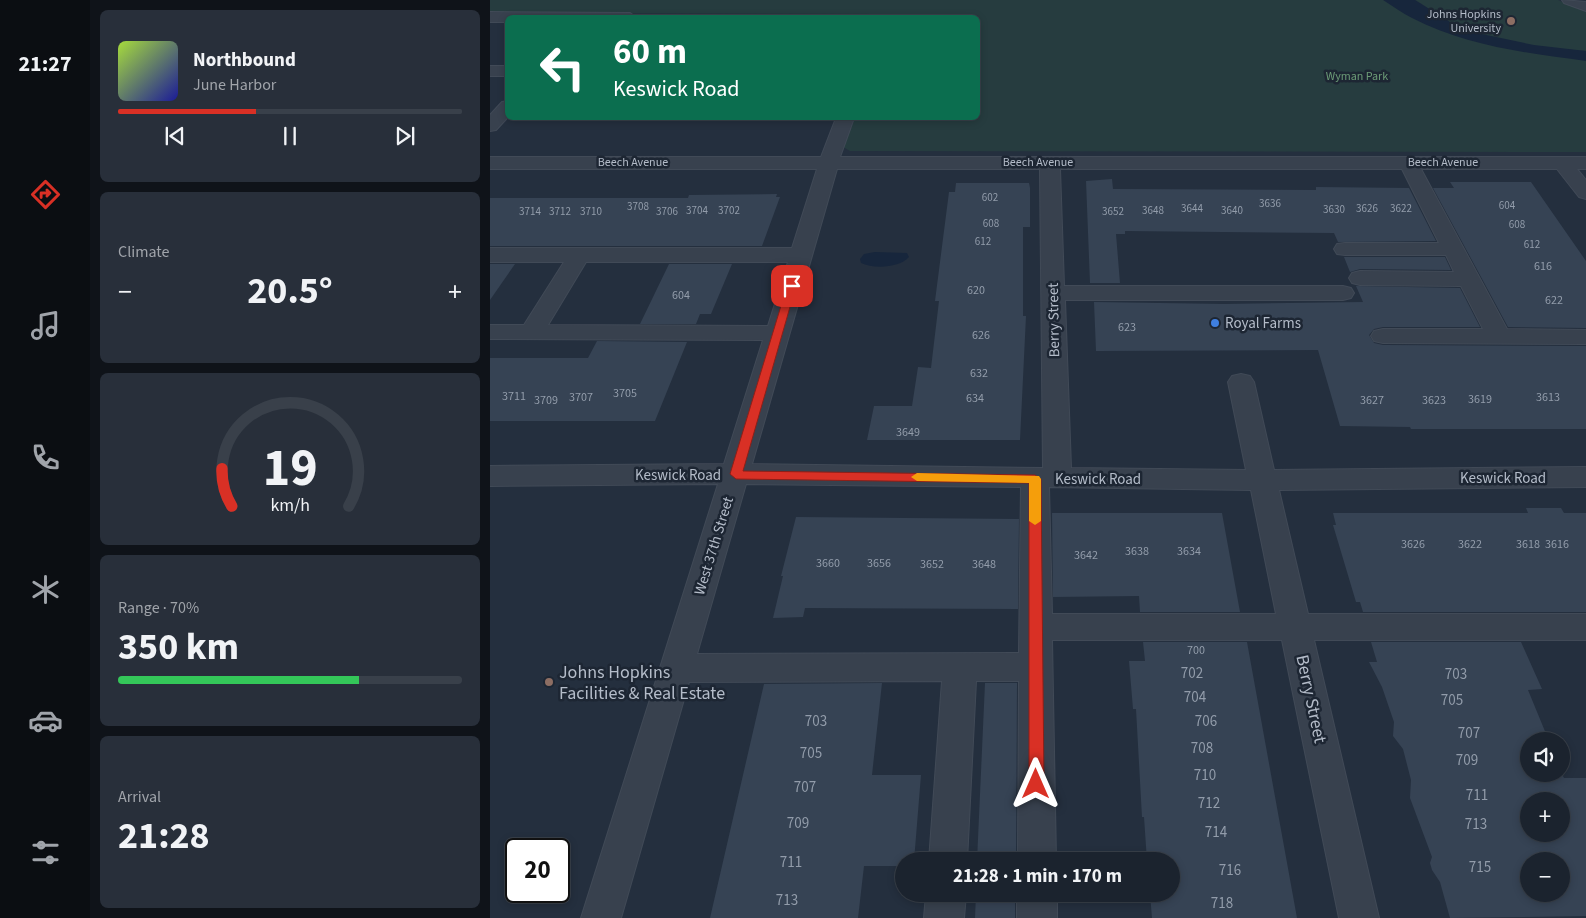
<!DOCTYPE html>
<meta charset="utf-8">
<style>
:root{--surface:#1b232e;--page:#282f3a;--text:#f1f3f6;--muted:#a0a4aa;--line:#39404a;--accent:#d93025}
body{margin:0;font-family:"Source Sans 3",sans-serif;background:var(--page);color:var(--text);height:100vh;display:flex;flex-direction:column;font-size:19px;white-space:nowrap}
*{box-sizing:border-box;margin:0}
p{font-size:16px;color:var(--muted)}
.icon{flex:none;width:28px;height:28px;fill:none;stroke:currentColor;stroke-width:2;stroke-linecap:round;stroke-linejoin:round}
.map{position:relative;flex:1;overflow:hidden}
.drawer{display:flex;flex-direction:column;gap:10px;padding:10px;background:#0f1319;width:400px}
.drawer>*{flex:none}
.top-card{position:absolute;left:15px;top:15px;width:475px;height:105px;border-radius:8px;box-shadow:0 2px 8px #0003,0 0 0 1px var(--line);background:#0b6e4f;color:#fff;overflow:hidden}
.buttons{position:absolute;left:1030px;top:732px;display:grid;gap:10px}
.buttons a{display:grid;place-items:center;width:50px;height:50px;border-radius:50%;background:var(--surface);box-shadow:0 2px 8px #0003,0 0 0 1px var(--line);font-size:25px}
.speed{position:absolute;left:15px;top:838px;display:flex;gap:10px;font-size:25px;font-weight:700;text-align:center}
.speed>*{display:grid;place-content:center;width:65px;height:65px;border-radius:50%;background:var(--surface);box-shadow:0 2px 8px #0003,0 0 0 1px var(--line);line-height:1}
.speed .limit{border:2px solid #111;border-radius:8px;background:#fff;color:#111}
.pin{position:absolute;display:grid;place-items:center;width:42px;height:42px;color:#fff;margin:-21px;border-radius:10px;box-shadow:0 2px 8px #0006}
.me{position:absolute;width:55px;margin:-28px;rotate:0deg;stroke-linejoin:round;filter:drop-shadow(0 0 4px #0008)}
.turn{display:flex;align-items:center;gap:18px;height:105px;padding:0 25px;font-size:22px}
.turn .icon{width:65px;height:65px;stroke-width:2.5}
.turn b{display:block;font-size:35px;line-height:42px}
.big{font-size:38px;font-weight:700;line-height:1.1}
.drawer .card{flex:1;display:flex;flex-direction:column;justify-content:center;gap:8px;min-width:0;padding:0 18px;border-radius:8px;background:var(--page)}
.drawer .dial{align-items:center;gap:0}
.dial svg{height:130px;overflow:visible;fill:none;stroke:var(--line);stroke-width:7;stroke-linecap:round;text-anchor:middle}
.dial text{fill:var(--text);stroke:none}
.song{display:flex;align-items:center;gap:15px}
.cover{width:60px;height:60px;border-radius:8px;background:linear-gradient(135deg,hsl(80 70% 55%),hsl(240 70% 35%))}
.played{height:5px;border-radius:2px;background:linear-gradient(90deg,var(--accent) 40%,var(--line) 40%)}
.keys{display:flex;justify-content:space-around;direction:ltr}
.heat{display:flex;justify-content:space-between;align-items:center;font-size:28px;direction:ltr}
.charge{height:8px;border-radius:4px;background:linear-gradient(90deg,#34c759 70%,var(--line) 0)}
.trip{position:absolute;left:405px;top:852px;width:285px;height:50px;border-radius:25px;background:var(--surface);box-shadow:0 2px 8px #0003,0 0 0 1px var(--line);font-weight:700;line-height:50px;text-align:center}
main{display:flex;flex:1;min-height:0}
.menu{display:flex;flex-direction:column;width:90px;justify-content:space-around;align-items:center;background:#0b0e12;color:var(--muted)}
.menu .icon{width:35px;height:35px}
.menu .on{color:var(--accent)}
.menu b{font-size:22px;color:var(--text)}
.map>svg:first-child{display:block}
.green{fill:#263c3f}
.water{fill:#17263c}
.building{fill:#364354;fill-rule:evenodd}
.lines{fill:none;stroke-linecap:round;stroke-linejoin:round}
.minor-casing{stroke:#414a57;stroke-width:2}
.minor{fill:#38414e;fill-rule:evenodd}
.route{fill:#d93025;stroke:#8d1f18}
.slow{fill:#f59e0b}
.education-dot{fill:#8d6e63;stroke:#1d2633;stroke-width:2}
.shop-dot{fill:#3f7fe0;stroke:#1d2633;stroke-width:2}
.labels{text-anchor:middle;dominant-baseline:central;stroke-width:5;stroke-linejoin:round;paint-order:stroke}
.far-number-label{font-size:11px;fill:#929caa}
.far-poi-label{font-size:12px;fill:#b4bcc9;stroke:#1d2633;text-anchor:end}
.far-park-label{font-size:12px;fill:#6b9a76;stroke:#1d2633}
.far-street-label{font-size:12px;fill:#b4bcc9;stroke:#1d2633}
.number-label{font-size:12px;fill:#929caa}
.street-label{font-size:15px;fill:#b4bcc9;stroke:#1d2633}
.poi-label{font-size:15px;fill:#b4bcc9;stroke:#1d2633;text-anchor:start}
.near-number-label{font-size:15px;fill:#929caa}
.near-poi-label{font-size:18px;fill:#b4bcc9;stroke:#1d2633;text-anchor:start}
.near-street-label{font-size:18px;fill:#b4bcc9;stroke:#1d2633}
</style>
<main>
<nav class="menu">
<b>21:27</b>
<svg class="icon on" aria-label="directions" viewBox="0 0 24 24"><path d="M12 3l9 9-9 9-9-9zM9 14v-3h6M13 9l2 2-2 2"/></svg>
<svg class="icon" aria-label="music" viewBox="0 0 24 24"><path d="M9 18V5l10-2v13"/><circle cx="6" cy="18" r="3"/><circle cx="16" cy="16" r="3"/></svg>
<svg class="icon" aria-label="phone" viewBox="0 0 24 24"><path d="M5 4h4l2 5-3 2q2 4 5 5l2-3 5 2v4C11 20 4 13 5 4z"/></svg>
<svg class="icon" aria-label="climate" viewBox="0 0 24 24"><path d="M12 3v18M4 7l16 10M4 17L20 7"/></svg>
<svg class="icon" aria-label="car" viewBox="0 0 24 24"><path d="M5 17H2v-5l4-1 3-4h7l3 4 3 1v5h-3M9 17h6M6 11h13"/><circle cx="7" cy="17" r="2"/><circle cx="17" cy="17" r="2"/></svg>
<svg class="icon" aria-label="filters" viewBox="0 0 24 24"><path d="M4 7h16M4 17h16"/><circle cx="9" cy="7" r="2"/><circle cx="15" cy="17" r="2"/></svg>
</nav>
<section class="drawer">
<div class="card">
<div class="song"><i class="cover"></i><div><b>Northbound</b><p>June Harbor</p></div></div>
<div class="played"></div>
<div class="keys"><svg class="icon" aria-label="previous" viewBox="0 0 24 24"><path d="M18 5L8 12l10 7zM5 5v14"/></svg><svg class="icon" aria-label="pause" viewBox="0 0 24 24"><path d="M8 5v14M16 5v14"/></svg><svg class="icon" aria-label="next" viewBox="0 0 24 24"><path d="M6 5l10 7-10 7zM19 5v14"/></svg></div>
</div>
<div class="card"><p>Climate</p>
<div class="heat"><a>−</a><b class="big">20.5°</b><a>+</a></div>
</div>
<div class="card dial"><svg viewBox="0 0 100 80">
<path d="M14 69A42 42 0 1 1 86 69"/>
<path d="M14 69A42 42 0 0 1 8 46" stroke="#d93025"/>
<text x="50" y="56" font-size="32" font-weight="700">19</text>
<text x="50" y="72" font-size="11">km/h</text>
</svg></div>
<div class="card"><p>Range · 70%</p><b class="big">350 km</b><div class="charge"></div></div>
<div class="card"><p>Arrival</p><b class="big">21:28</b></div>
</section>
<div class="map">
<svg width="1096" height="918" viewBox="0 0 1096 918">
<rect width="100%" height="100%" fill="#242f3e"/>
<g class="green">
<path d="M0 0H906L967 30 1096 55V152L360 151 353 147 365 118H488V18H401L396 14 0 13Z"/>
<path d="M925 0H1068L1096 12V51C1051 47 1001 43 961 23 948 16 937 7 925 0Z"/>
</g>
<g class="water">
<path d="M893 0H925L960 22 987 33 1044 45 1096 51V61C1037 53 976 46 922 18 912 13 903 6 893 0Z"/>
<path d="M385 252 417 253 419 257C410 268 383 269 371 263L370 259 374 254Z"/>
</g>
<g class="building">
<path d="M622 179 623 189 826 190V187L919 188 946 241 848 242 844 233 635 231V234H626L630 283H600L596 181Z"/>
<path d="M960 182H1041L1096 261V328L1018 327 943 188H964Z"/>
<path d="M466 183H539L540 188V227H533V316H536L530 440H377L384 406H422L428 367 441 368 449 301H445L459 192H465Z"/>
<path d="M287 194 286 197H290L272 246H0V198H198L199 195Z"/>
<path d="M854 257H955L961 270 870 269 860 272Z"/>
<path d="M0 264H25L0 300Z"/>
<path d="M179 264H242L221 314H210L206 324H150Z"/>
<path d="M866 286 970 288 990 327H893L884 329 879 335 884 343 893 345 1096 346V429H921L920 427 850 426 828 350 606 351 604 302 734 304 873 302Z"/>
<path d="M107 341 197 342 165 421H0V358H98Z"/>
<path d="M1036 508H1071L1074 513H1096V612H873L870 602H866L843 525H846L843 513H1038Z"/>
<path d="M562 513H732L750 612H650L649 596 563 597Z"/>
<path d="M306 517 529 519 528 609 315 608 313 617 283 618 293 576H291Z"/>
<path d="M653 642H757L807 918H662L660 894H681V861H657L654 817H652L646 709H643L639 661H655Z"/>
<path d="M881 642H1031L1052 689 1038 690 1059 741H1039V774L1071 772 1074 778H1096V916L960 918 950 882 942 870 940 863 942 857 920 798 921 780 913 749 903 736 904 722 892 687 879 662H887ZM1039 801H1071V834H1039ZM1039 861H1071V894H1039Z"/>
<path d="M392 683 382 775H431L424 861H414V866H374L368 918H220L274 684Z"/>
<path d="M495 683H527L526 861H487Z"/>
<path d="M486 894H525V918H485Z"/>
</g>
<g class="lines">
<defs>
<g id="minor">
<path d="M1072 0 1096 2V11L1074 3Z"/>
<path d="M0 12 140 13 147 18H18V22H0Z"/>
<rect x="0" y="66" width="18" height="10"/>
<path d="M18 101V117L6 130 0 131V115L12 102Z"/>
<path d="M346 118H364L350 157H1096V169H1087L1096 180V199L1089 197 1067 169H931L1017 329 1096 330V344L893 343 884 341 881 336 884 331 893 329H993L971 286 870 285 862 283 859 278 862 273 870 271 964 272 956 255H855L847 254 844 249 847 244 855 243H949L912 169H570L574 286H853L861 288 864 293 861 298 853 300H575L581 468 756 470 738 382 742 376 751 374 760 376 764 382 784 470 1096 467V487L789 490 818 614H1096V640H824L889 918H849L792 640H562L566 861H528L529 681H486L477 861H439L452 681 199 682 131 918H91L228 484 0 486V466L234 464 273 340 0 339V325H34L74 262H0V248H302L327 169H0V157H331ZM347 169H550L553 468 262 464ZM96 262H298L278 326 58 325ZM256 484 531 487 529 653 207 654ZM559 487 761 490 786 614H562Z"/>
<path d="M436 894H476L474 918H434Z"/>
<rect x="527" y="894" width="40" height="24"/>
</g>
</defs>
<use href="#minor" class="minor-casing"/>
<use href="#minor" class="minor"/>
</g>
<path class="route" d="M302 283 306 286 253 471 545 475 551 479 554 784 552 789 546 791 541 789 539 784V483L246 479 240 474 297 286Z"/>
<path class="slow" d="M427 473 549 476 551 479V521L545 525 539 521V483L427 481 421 477Z"/>
<g class="education-dot">
<circle cx="1021" cy="21" r="5"/>
<circle cx="59" cy="682" r="5"/>
</g>
<circle class="shop-dot" cx="725" cy="323" r="5"/>
<g class="labels">
<g class="far-number-label">
<text x="500" y="197">602</text>
<text x="780" y="203">3636</text>
<text x="1017" y="205">604</text>
<text x="148" y="206">3708</text>
<text x="702" y="208">3644</text>
<text x="877" y="208">3626</text>
<text x="911" y="208">3622</text>
<text x="844" y="209">3630</text>
<text x="207" y="210">3704</text>
<text x="239" y="210">3702</text>
<text x="663" y="210">3648</text>
<text x="742" y="210">3640</text>
<text x="40" y="211">3714</text>
<text x="70" y="211">3712</text>
<text x="101" y="211">3710</text>
<text x="177" y="211">3706</text>
<text x="623" y="211">3652</text>
<text x="501" y="223">608</text>
<text x="1027" y="224">608</text>
<text x="493" y="241">612</text>
<text x="1042" y="244">612</text>
</g>
<g class="far-poi-label">
<text x="1011" y="14">Johns Hopkins<tspan x="1011" dy="14">University</tspan></text>
</g>
<g class="far-park-label">
<text x="867" y="76">Wyman Park</text>
</g>
<g class="far-street-label">
<text x="143" y="162">Beech Avenue</text>
<text x="548" y="162">Beech Avenue</text>
<text x="953" y="162">Beech Avenue</text>
</g>
<g class="number-label">
<text x="1053" y="266">616</text>
<text x="486" y="290">620</text>
<text x="191" y="295">604</text>
<text x="1064" y="300">622</text>
<text x="637" y="327">623</text>
<text x="491" y="335">626</text>
<text x="489" y="373">632</text>
<text x="135" y="393">3705</text>
<text x="24" y="396">3711</text>
<text x="91" y="397">3707</text>
<text x="1058" y="397">3613</text>
<text x="485" y="398">634</text>
<text x="990" y="399">3619</text>
<text x="56" y="400">3709</text>
<text x="882" y="400">3627</text>
<text x="944" y="400">3623</text>
<text x="418" y="432">3649</text>
<text x="923" y="544">3626</text>
<text x="980" y="544">3622</text>
<text x="1038" y="544">3618</text>
<text x="1067" y="544">3616</text>
<text x="647" y="551">3638</text>
<text x="699" y="551">3634</text>
<text x="596" y="555">3642</text>
<text x="338" y="563">3660</text>
<text x="389" y="563">3656</text>
<text x="442" y="564">3652</text>
<text x="494" y="564">3648</text>
<text x="706" y="650">700</text>
</g>
<g class="street-label">
<text transform="translate(564 320) rotate(-91)">Berry Street</text>
<text x="188" y="475">Keswick Road</text>
<text x="1013" y="478">Keswick Road</text>
<text x="608" y="479">Keswick Road</text>
<text transform="translate(224 546) rotate(-73)">West 37th Street</text>
</g>
<g class="poi-label">
<text x="735" y="323">Royal Farms</text>
</g>
<g class="near-number-label">
<text x="702" y="673">702</text>
<text x="966" y="674">703</text>
<text x="705" y="697">704</text>
<text x="962" y="700">705</text>
<text x="326" y="721">703</text>
<text x="716" y="721">706</text>
<text x="979" y="733">707</text>
<text x="712" y="748">708</text>
<text x="321" y="753">705</text>
<text x="977" y="760">709</text>
<text x="715" y="775">710</text>
<text x="315" y="787">707</text>
<text x="987" y="795">711</text>
<text x="719" y="803">712</text>
<text x="308" y="823">709</text>
<text x="986" y="824">713</text>
<text x="726" y="832">714</text>
<text x="301" y="862">711</text>
<text x="990" y="867">715</text>
<text x="740" y="870">716</text>
<text x="297" y="900">713</text>
<text x="732" y="903">718</text>
</g>
<g class="near-poi-label">
<text x="69" y="672">Johns Hopkins<tspan x="69" dy="21">Facilities &amp; Real Estate</tspan></text>
</g>
<g class="near-street-label">
<text transform="translate(821 699) rotate(78)">Berry Street</text>
</g>
</g>
</svg>
<div class="buttons">
<a><svg class="icon" aria-label="sound" viewBox="0 0 24 24"><path d="M4 9h4l5-4v14l-5-4H4zM17 9q2 3 0 6"/></svg></a>
<a>+</a>
<a>−</a>
</div>
<div class="speed"><div class="limit">20</div></div>
<div class="pin" style="left:302px;top:286px;background:#d93025"><svg class="icon" aria-label="arrive" viewBox="0 0 24 24"><path d="M6 21V4h12l-3 4 3 4H6"/></svg></div>
<svg class="me" style="left:546px;top:784px" viewBox="-20 -20 40 40"><path d="M0-17L14 15 0 8-14 15z" fill="#d93025" stroke="#fff" stroke-width="4"/></svg>
<div class="trip">21:28 · 1 min · 170 m</div>
<div class="top-card">
<div class="turn"><svg class="icon" aria-label="left" viewBox="0 0 24 24"><path d="M17 20v-9H6M10 6l-5 5 5 5"/></svg><div><b>60 m</b>Keswick Road</div></div>
</div>
</div>
</main>
